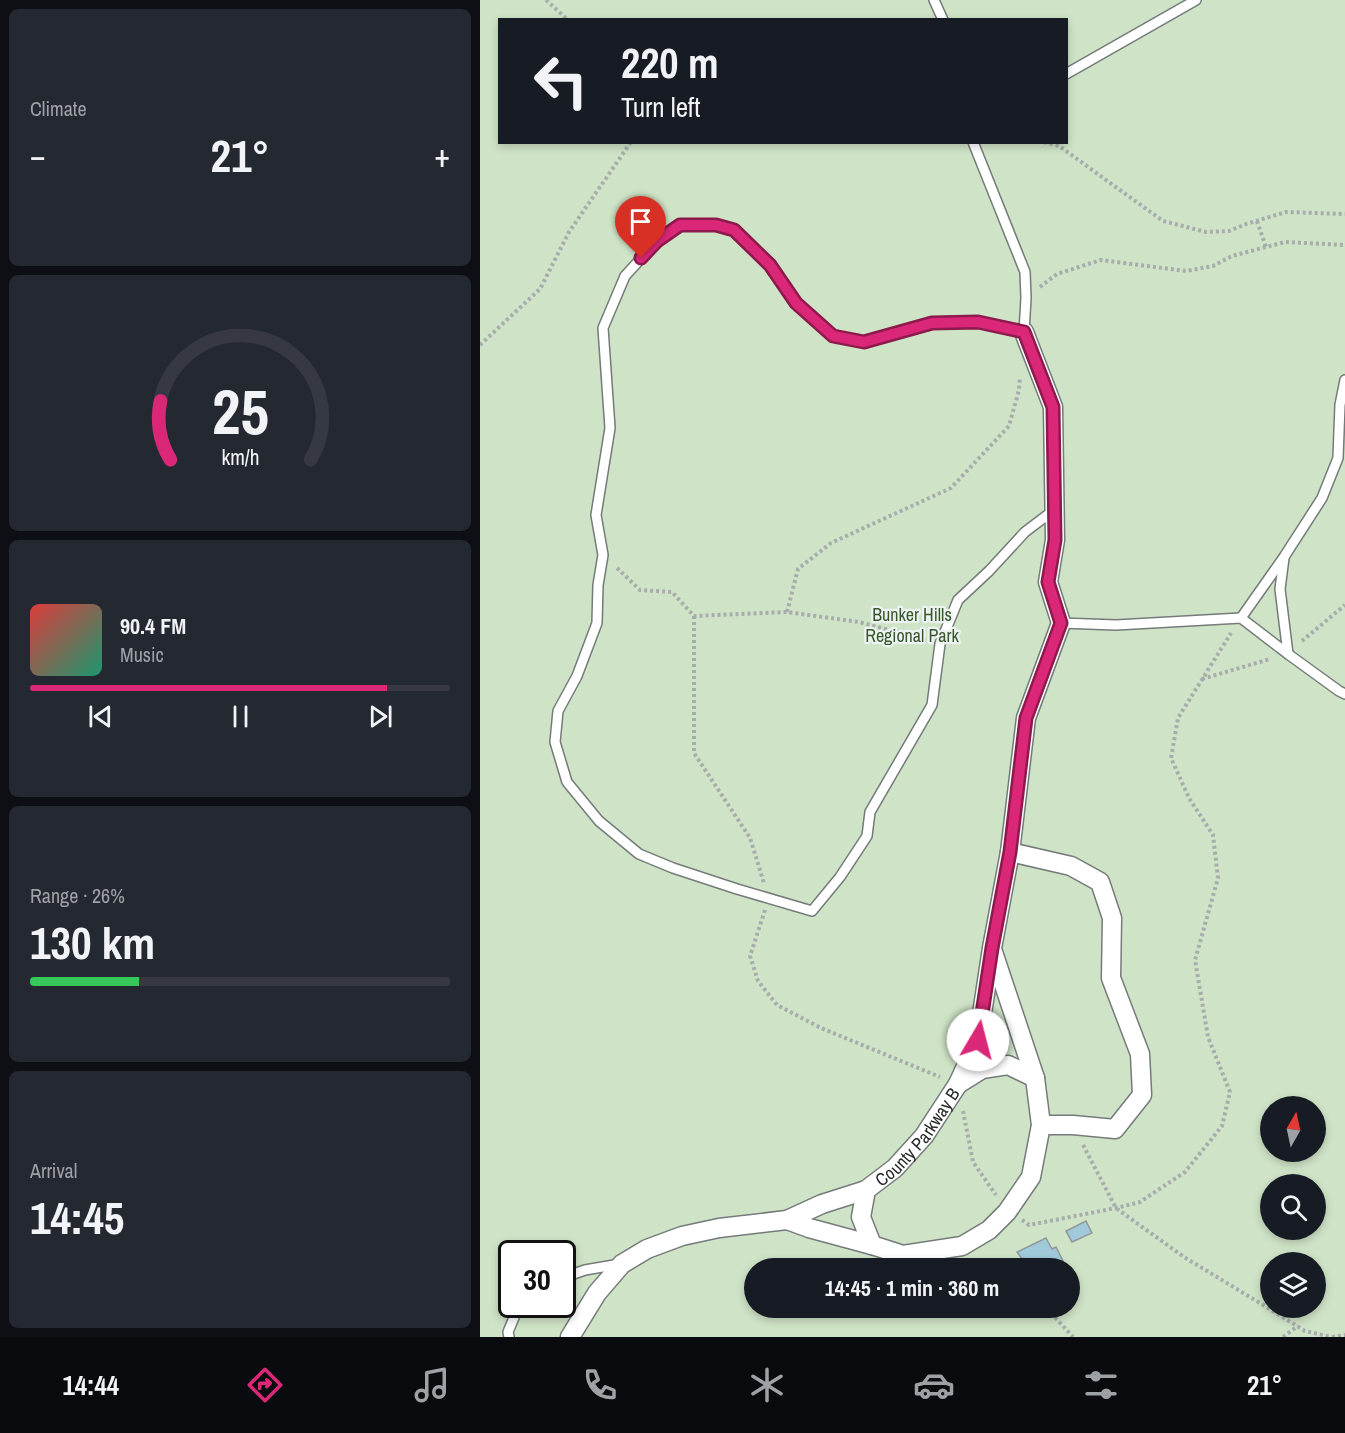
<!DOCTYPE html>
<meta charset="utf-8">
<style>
:root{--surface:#171b24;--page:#242831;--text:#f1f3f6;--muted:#9ea1a6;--line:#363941;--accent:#db2777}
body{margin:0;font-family:"Archivo Narrow",sans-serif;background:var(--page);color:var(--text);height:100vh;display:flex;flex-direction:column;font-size:22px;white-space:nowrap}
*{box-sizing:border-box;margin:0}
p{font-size:20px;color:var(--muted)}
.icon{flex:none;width:33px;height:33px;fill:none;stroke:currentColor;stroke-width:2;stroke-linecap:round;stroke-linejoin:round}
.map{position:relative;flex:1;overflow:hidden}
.details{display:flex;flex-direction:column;gap:9px;padding:9px;background:#0d0f14;width:480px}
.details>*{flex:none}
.guide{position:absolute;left:18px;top:18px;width:570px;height:126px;border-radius:0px;box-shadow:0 3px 9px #0003;background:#171b24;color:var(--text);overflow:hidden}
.needle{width:39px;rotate:9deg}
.controls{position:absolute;left:780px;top:1096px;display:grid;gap:12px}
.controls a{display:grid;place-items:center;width:66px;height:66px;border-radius:50%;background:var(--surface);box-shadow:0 3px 9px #0003;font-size:30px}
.speed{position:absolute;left:18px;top:1240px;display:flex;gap:12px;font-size:30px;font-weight:700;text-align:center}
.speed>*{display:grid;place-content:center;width:78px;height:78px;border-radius:50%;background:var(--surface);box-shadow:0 3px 9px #0003;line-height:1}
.speed .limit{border:3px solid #111;border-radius:9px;background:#fff;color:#111}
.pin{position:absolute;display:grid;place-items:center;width:51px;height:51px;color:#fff;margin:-62px -26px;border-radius:50% 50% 50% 0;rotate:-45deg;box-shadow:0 0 6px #0007}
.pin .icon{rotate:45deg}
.me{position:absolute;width:66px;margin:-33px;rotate:8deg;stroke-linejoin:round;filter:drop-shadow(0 0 4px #0008)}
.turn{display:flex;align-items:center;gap:21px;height:126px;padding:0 24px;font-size:27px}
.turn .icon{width:78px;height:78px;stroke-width:2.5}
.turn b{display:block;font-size:42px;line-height:51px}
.big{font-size:45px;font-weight:800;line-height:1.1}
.details .card{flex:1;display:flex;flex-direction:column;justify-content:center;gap:9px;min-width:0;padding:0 21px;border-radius:9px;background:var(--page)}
.details .dial{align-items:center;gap:0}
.dial svg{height:156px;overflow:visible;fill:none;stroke:var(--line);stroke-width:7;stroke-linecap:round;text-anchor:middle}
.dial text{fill:var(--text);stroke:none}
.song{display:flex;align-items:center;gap:18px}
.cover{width:72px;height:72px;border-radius:9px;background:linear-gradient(135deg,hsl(0 70% 55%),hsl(160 70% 35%))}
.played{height:6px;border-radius:3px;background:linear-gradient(90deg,var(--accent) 85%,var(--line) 85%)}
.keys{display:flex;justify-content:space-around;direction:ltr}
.heat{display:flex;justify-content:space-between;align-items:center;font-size:33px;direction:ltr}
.charge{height:9px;border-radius:4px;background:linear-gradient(90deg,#34c759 26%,var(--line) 0)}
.trip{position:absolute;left:264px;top:1258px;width:336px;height:60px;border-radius:30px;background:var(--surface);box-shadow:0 3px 9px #0003;font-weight:800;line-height:60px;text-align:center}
.menu{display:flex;height:96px;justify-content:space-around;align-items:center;background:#090b0e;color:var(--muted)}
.menu .icon{width:42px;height:42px}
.menu .current{color:var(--accent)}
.menu b{font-size:27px;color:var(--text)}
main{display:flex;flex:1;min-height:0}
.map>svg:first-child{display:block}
.green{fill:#cfe4c7;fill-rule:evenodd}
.building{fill:#a0cada;stroke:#919698;stroke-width:1.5}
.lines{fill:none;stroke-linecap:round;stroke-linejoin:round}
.service-casing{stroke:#757a7a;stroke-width:12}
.minor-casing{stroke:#757a7a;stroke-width:21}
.path{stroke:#a7acac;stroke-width:4;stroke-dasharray:3 3;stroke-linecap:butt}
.service{stroke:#fff;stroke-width:9}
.minor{stroke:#fff;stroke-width:18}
.route-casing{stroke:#8e194d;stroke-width:15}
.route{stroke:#db2777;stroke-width:10}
.labels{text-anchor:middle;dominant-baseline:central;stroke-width:4.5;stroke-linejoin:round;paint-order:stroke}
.park-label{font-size:18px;fill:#37572a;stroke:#ecf3f2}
.street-label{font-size:18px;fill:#292b2b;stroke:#ecf3f2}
</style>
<main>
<section class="details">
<div class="card"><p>Climate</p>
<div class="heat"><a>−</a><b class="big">21°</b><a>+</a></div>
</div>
<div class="card dial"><svg viewBox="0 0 100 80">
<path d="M14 69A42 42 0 1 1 86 69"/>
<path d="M14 69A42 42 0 0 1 9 39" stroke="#db2777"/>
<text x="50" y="56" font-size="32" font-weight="700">25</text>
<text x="50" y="72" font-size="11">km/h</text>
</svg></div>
<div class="card">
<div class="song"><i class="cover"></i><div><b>90.4 FM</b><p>Music</p></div></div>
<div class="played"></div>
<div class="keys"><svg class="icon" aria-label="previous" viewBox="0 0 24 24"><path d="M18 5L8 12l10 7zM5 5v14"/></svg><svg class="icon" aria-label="pause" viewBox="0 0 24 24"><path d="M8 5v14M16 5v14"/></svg><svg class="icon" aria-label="next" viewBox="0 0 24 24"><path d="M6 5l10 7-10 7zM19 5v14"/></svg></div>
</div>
<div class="card"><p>Range · 26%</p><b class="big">130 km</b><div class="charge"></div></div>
<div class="card"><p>Arrival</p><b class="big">14:45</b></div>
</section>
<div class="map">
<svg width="865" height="1337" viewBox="0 0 865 1337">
<rect width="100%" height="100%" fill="#ecf3f2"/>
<path class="green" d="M0 0H865V1337H0ZM20 20H586V142H20ZM790 1107H836V1152H790ZM790 1185H836V1230H790ZM32 1254H82V1305H32ZM790 1263H836V1308H790ZM274 1269H590V1308H274Z"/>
<g class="building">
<path d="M606 1221 612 1233 592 1242 586 1231Z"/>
<path d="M566 1238 572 1249 576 1247 587 1269H526L543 1260 537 1252Z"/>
</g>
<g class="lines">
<defs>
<g id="service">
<path d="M454 0 463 20"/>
<path d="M586 74 716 0"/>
<path d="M493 142 545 272 546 298 544 332 498 322 452 323 384 342 353 336 316 303 290 265 254 230 236 225H200L177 241 145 276 123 328 130 428 116 515 123 555 118 585 117 623 97 676 78 711 75 742 87 782 119 821 159 854 193 868 257 889 332 911 360 877 387 836 390 812 452 705 460 644 478 600 509 571 545 532 574 510"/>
<path d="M804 558 800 589 808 654"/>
<path d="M761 618 804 557 842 498 858 458 860 405 865 380"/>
<path d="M581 623 636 625 761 618 808 654 859 691 865 694"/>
<path d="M82 1278 105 1270 140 1264"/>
<path d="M29 1337 28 1332 38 1308 41 1305"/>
</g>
<g id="minor">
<path d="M530 852 591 866 620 882 632 918 631 978 660 1054 662 1095 635 1129 593 1125H561"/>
<path d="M478 1084 502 1069 528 1065 555 1078"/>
<path d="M386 1190 381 1217 392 1245"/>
<path d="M307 1220 329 1228 392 1245 423 1255 482 1246 509 1230 527 1212 551 1177 561 1125 555 1078 513 952"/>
<path id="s1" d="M90 1337 117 1293 142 1264 167 1249 202 1236 239 1228 307 1220 342 1204 386 1190 415 1168 444 1136 478 1084 498 1040 512 948 530 852 546 718 581 623 568 582 575 540 573 407 544 332"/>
</g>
</defs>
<use href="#service" class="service-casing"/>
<use href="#minor" class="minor-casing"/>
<g class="path">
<path d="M66 0 88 20"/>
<path d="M564 142 579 146 683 221 726 232 749 231 766 224 806 212 865 214"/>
<path d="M777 221 786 247"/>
<path d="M560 287 577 274 621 260 706 271 733 266 752 256 805 242 865 245"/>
<path d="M0 345 60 289 89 232 151 142"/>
<path d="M137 568 160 590 192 592 214 616 307 612 379 622 446 640"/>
<path d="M307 612 318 569 351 543 471 488 529 426 539 390 540 377"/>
<path d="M214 616V753L270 838 284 883"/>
<path d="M822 641 865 605"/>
<path d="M722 679 790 659"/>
<path d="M285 910 270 956 278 981 297 1005 341 1028 460 1077"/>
<path d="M483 1111 493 1162 516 1195"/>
<path d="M603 1145 636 1208 704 1257 788 1308 825 1331 851 1337"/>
<path d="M542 1220 549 1225 636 1208 660 1202 705 1172 742 1126 750 1092 728 1037 715 960 738 878 733 835 709 798 691 758 698 718 751 633"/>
<path d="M571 1313 593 1337"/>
<path d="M803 1337 818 1326"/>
<path d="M852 1337 865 1335"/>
</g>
<use href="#service" class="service"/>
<use href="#minor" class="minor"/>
</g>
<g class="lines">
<defs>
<path id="route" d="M161 258 177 241 200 225H236L254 230 290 265 316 303 353 336 384 342 452 323 498 322 544 332 573 407 575 540 568 582 581 623 546 718 530 852 512 948 498 1040"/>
</defs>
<use href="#route" class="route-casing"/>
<use href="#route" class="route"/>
</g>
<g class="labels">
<g class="park-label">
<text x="432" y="614">Bunker Hills<tspan x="432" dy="21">Regional Park</tspan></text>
</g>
<g class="street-label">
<text stroke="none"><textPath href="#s1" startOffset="422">County Parkway B</textPath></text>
</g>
</g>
</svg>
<div class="controls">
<a><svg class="needle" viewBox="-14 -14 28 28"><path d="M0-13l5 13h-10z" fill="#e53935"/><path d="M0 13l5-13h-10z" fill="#9ea1a6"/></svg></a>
<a><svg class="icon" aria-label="search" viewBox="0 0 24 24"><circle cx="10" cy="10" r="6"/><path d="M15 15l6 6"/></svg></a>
<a><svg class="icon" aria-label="layers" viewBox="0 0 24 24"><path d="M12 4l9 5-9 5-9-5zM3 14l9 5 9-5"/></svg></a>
</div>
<div class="speed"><div class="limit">30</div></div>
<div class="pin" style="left:161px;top:258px;background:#d93025"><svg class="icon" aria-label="arrive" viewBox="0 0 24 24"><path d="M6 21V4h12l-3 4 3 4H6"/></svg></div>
<svg class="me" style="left:498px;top:1040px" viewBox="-20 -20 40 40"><circle r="19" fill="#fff"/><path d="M0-13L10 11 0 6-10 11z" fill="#db2777"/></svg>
<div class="trip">14:45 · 1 min · 360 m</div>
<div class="guide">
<div class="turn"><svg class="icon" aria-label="left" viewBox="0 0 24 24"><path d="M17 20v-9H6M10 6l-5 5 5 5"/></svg><div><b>220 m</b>Turn left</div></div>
</div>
</div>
</main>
<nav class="menu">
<b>14:44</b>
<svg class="icon current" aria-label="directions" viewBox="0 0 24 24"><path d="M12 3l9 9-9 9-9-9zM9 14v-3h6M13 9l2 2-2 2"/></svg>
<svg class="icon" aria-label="music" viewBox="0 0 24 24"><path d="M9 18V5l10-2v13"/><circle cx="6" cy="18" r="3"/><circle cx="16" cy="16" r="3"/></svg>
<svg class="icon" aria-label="phone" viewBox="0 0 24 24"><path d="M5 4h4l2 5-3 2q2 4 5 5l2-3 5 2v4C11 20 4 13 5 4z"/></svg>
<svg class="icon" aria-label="climate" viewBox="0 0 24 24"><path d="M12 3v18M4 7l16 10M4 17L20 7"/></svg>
<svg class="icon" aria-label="car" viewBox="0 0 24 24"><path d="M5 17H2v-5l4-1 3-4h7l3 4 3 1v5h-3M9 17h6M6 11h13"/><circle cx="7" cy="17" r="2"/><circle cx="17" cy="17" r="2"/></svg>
<svg class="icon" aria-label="filters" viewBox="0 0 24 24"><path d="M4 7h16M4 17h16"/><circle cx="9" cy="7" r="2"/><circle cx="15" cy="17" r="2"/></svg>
<b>21°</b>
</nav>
